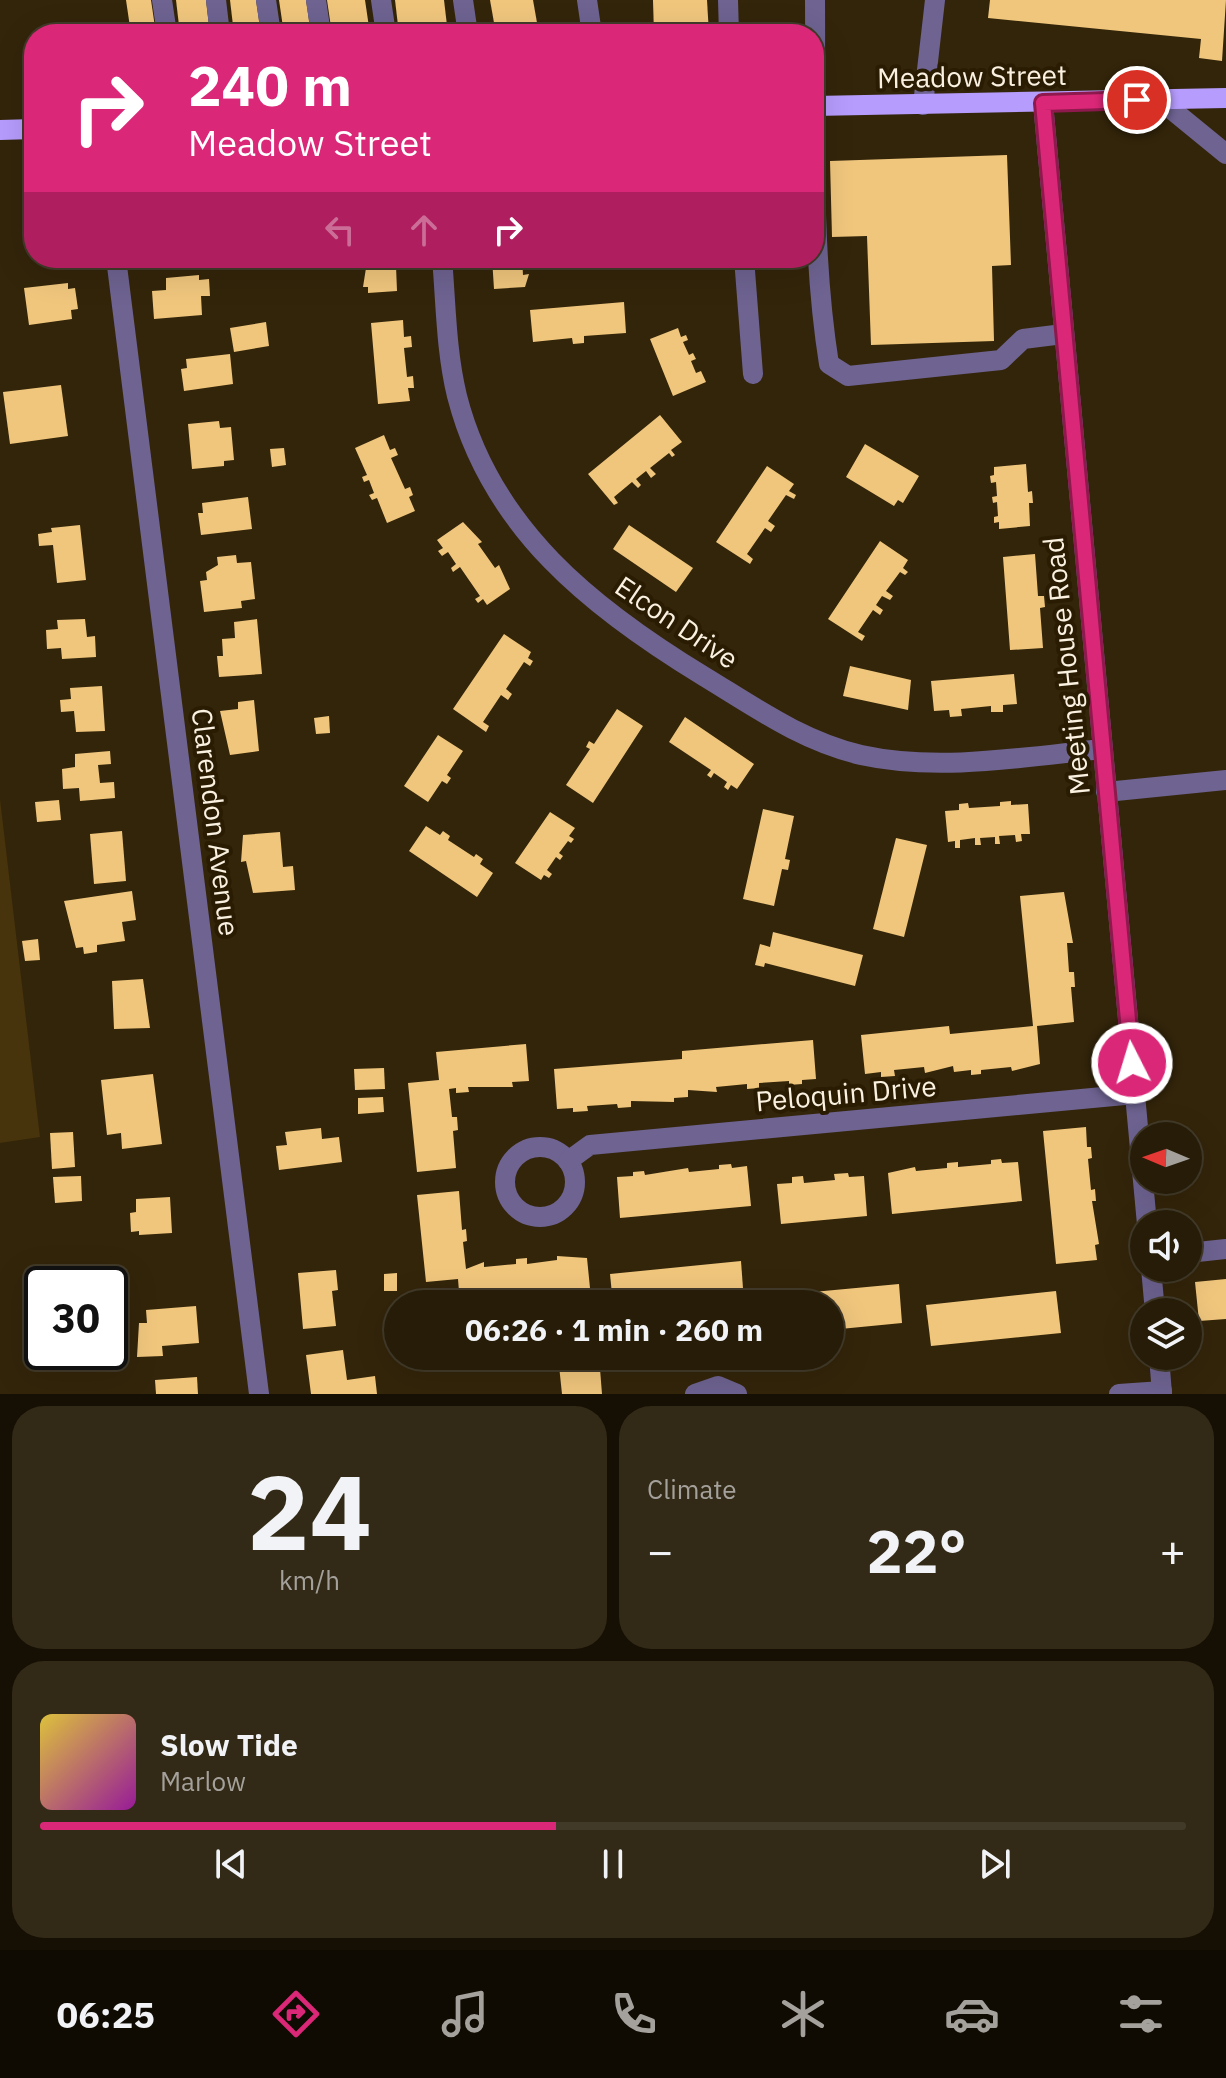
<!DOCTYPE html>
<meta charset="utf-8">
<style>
:root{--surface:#261c08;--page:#322916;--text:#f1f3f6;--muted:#a4a19c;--line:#423a29;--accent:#db2777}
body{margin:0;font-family:"IBM Plex Sans",sans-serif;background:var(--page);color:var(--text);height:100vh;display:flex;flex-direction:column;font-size:30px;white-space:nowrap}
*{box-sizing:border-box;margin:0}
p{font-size:26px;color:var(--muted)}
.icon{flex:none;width:44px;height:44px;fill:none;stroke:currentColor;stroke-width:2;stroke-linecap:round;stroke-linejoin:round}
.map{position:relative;height:1394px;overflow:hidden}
.panel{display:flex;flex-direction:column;gap:12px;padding:12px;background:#150f04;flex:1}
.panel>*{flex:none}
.hud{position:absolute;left:24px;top:24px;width:800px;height:244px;border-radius:32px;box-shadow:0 8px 32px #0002,0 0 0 2px var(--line);background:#db2777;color:#fff;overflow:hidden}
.needle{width:52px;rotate:272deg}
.buttons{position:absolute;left:1130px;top:1122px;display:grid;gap:16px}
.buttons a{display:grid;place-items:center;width:72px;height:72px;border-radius:50%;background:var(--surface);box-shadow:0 8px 32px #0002,0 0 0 2px var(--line);font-size:40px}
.speed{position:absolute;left:24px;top:1266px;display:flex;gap:16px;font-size:40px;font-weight:700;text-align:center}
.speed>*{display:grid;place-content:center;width:104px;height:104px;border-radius:50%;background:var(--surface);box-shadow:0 8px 32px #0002,0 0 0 2px var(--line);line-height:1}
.speed .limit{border:4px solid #111;border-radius:12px;background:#fff;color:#111}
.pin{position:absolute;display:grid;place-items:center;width:68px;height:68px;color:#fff;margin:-34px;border:4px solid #fff;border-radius:50%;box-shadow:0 2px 8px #0007}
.me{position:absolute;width:88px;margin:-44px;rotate:355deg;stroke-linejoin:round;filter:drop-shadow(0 0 6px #0008)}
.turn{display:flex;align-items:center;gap:28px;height:168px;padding:0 32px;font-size:36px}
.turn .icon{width:104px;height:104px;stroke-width:2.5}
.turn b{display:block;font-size:56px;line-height:68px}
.lanes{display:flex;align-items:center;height:76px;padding:0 32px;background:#0003;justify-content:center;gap:40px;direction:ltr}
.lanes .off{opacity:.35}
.big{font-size:60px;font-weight:700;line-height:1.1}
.panel .tile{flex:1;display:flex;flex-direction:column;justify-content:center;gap:12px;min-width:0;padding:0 28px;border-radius:32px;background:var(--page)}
.panel .dial{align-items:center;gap:0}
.dial b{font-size:104px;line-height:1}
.song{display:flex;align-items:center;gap:24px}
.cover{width:96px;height:96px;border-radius:12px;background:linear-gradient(135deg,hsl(50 70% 55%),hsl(300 70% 35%))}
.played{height:8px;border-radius:4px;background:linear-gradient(90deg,var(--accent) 45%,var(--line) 45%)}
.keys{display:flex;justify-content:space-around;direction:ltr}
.heat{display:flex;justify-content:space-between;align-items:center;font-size:44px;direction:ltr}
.panel .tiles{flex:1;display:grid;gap:12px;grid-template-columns:1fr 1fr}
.tile:last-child{grid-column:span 2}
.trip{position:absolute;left:384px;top:1290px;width:460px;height:80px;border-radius:40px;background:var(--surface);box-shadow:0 8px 32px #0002,0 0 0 2px var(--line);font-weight:700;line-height:80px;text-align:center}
.tab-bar{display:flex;height:128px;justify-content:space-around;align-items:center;background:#0f0b03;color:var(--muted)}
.tab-bar .icon{width:56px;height:56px}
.tab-bar .on{color:var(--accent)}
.tab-bar b{font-size:36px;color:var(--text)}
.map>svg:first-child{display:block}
.green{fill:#47330c}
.building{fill:#f0c67d}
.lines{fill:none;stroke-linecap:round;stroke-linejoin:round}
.minor{stroke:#6e6391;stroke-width:20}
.major{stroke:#b69cfd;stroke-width:20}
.route-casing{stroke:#8e194d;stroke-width:20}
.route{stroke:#db2777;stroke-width:14}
.labels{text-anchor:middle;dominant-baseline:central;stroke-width:8;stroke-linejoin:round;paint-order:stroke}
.street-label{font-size:28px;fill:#faf1e1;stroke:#291c02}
</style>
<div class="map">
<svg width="1226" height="1394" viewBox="0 0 1226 1394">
<rect width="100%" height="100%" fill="#33250a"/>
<path class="green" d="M0 799 40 1137 0 1143Z"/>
<g class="building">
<path d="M126 0H151L156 34H131Z"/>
<path d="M176 0H206L210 34H180Z"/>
<path d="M230 0H256L261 34H234Z"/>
<path d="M279 0H306L311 34H284Z"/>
<path d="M327 0H365L370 34H332Z"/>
<path d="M395 0H444L448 34H399Z"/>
<path d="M490 0H533L539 34H496Z"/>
<path d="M653 0H707L709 34H654Z"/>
<path d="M990 0H1226L1222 61 1199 58 1201 39 988 18Z"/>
<path d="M1007 155 1011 265 992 266 994 341 871 345 867 236 832 237 830 161Z"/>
<path d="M365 258H401L402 266H396L397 291 368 293V287H363L366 268H362L361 263H365Z"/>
<path d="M492 258H522L523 275 529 274 525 287 494 289Z"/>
<path d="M199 275V280L209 279 210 296H201L202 315 154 319 152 291 166 290V278Z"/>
<path d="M68 283V289L75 288 78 309 71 310 72 319 29 325 24 288Z"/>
<path d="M624 302 626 333 584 336V343L573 344 572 338 533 342 530 310Z"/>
<path d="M403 320 404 337 411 336 412 347 404 348 407 377 413 376 414 388H408L410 401 378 404 371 323Z"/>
<path d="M266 322 269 346 234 352 230 328Z"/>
<path d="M678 328 681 337 686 335 688 340 683 342 689 355 693 353 696 359 691 361 696 373 701 371 706 382 673 396 650 339Z"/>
<path d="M230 354 233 384 184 391 181 369 187 368 186 359Z"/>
<path d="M61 385 68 436 10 444 3 392Z"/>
<path d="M660 415 682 442 671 450 675 455 672 457 669 453 650 468 656 474 651 478 646 471 636 479 641 485 638 488 632 482 614 497 618 503 614 505 588 474Z"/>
<path d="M219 421 220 428 231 427 234 460 224 461V466L192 469 188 424Z"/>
<path d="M384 435 390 450 395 448 398 455 391 458 405 489 410 487 413 495 409 497 415 511 387 523 377 498 372 500 369 495 374 493 369 480 364 482 362 477 367 475 355 448Z"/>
<path d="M865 444 919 476 903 503 898 500 894 506 846 477Z"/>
<path d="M284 448 286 465 272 467 270 449Z"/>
<path d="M1026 464 1028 492 1032 491 1033 503H1029L1030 526 999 529V522L994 523V517L998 516 997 502 993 503 992 497 997 496 996 482 991 483 990 476 994 475V467Z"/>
<path d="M767 466 794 484 789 491 796 495 794 499 786 495 768 521 775 526 771 532 765 528 747 554 753 559 750 564 716 542Z"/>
<path d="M248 497 252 529 201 535 198 513H203L202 503Z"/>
<path d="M463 522 482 542 478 544 495 568 499 565 510 589 487 605 483 599 478 603 475 599 480 596 460 567 453 572 451 568 456 564 448 552 442 556 438 551 443 548 437 540Z"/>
<path d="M80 525 86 580 57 583 53 545 39 546 38 534 52 532 51 528Z"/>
<path d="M629 525 693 568 676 592 613 549Z"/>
<path d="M880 541 908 560 903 568 908 572 905 575 900 572 886 591 893 596 890 600 882 596 876 605 883 610 880 615 873 610 858 632 865 636 862 641 828 619Z"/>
<path d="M1035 554 1038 596H1044L1045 607 1040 608 1043 648 1010 650 1003 557Z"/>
<path d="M236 555 237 563 251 562 255 599 241 601 242 608 204 612 200 581 207 580 206 572 218 565 217 557Z"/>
<path d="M85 619 87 637 95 636 96 657 62 659 61 648 47 649 46 630 58 629 57 620Z"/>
<path d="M257 619 262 674 219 677 217 656H223L222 639 235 638 234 622Z"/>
<path d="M504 634 531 652 528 658 533 661 530 666 524 662 506 689 512 694 508 700 501 695 483 722 489 726 486 732 453 709Z"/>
<path d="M850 666 911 680 908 710 843 696Z"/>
<path d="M1014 674 1017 704 1003 705V712H991V706L961 709 962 716 950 717 949 710 934 711 931 681Z"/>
<path d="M102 686 105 731 76 732 74 711 61 712 60 700 71 699 70 688Z"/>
<path d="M254 700 259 751 230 755 220 711 238 709V702Z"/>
<path d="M617 709 643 726 593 803 566 785 590 749 586 747 589 741 594 744Z"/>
<path d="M329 716 330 733 316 734 314 718Z"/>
<path d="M685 717 754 764 737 789 731 785 728 790 724 787 727 782 714 773 711 778 707 775 711 770 669 742Z"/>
<path d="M438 735 463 751 447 775 451 778 447 784 442 781 428 802 404 786Z"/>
<path d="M110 751 111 764 98 765 100 783 114 782 115 798 80 801 79 788 63 789 62 769 75 767V754Z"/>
<path d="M59 800 61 820 37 822 35 802Z"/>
<path d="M1011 801V805L1028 804 1030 834H1021L1022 841 1016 842 1015 835 999 836 1000 844H995V837L980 838 981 845H975V838L960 840V848H955V841L948 842 945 811 959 810V804L968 803 969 808 1000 806V802Z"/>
<path d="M763 809 794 816 785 859 790 860 788 870 782 869 774 906 743 899Z"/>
<path d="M550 812 575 828 569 836 574 839 571 843 568 841 559 853 563 856 560 860 556 857 547 870 552 874 549 878 544 875 541 880 515 863Z"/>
<path d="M426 826 440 835 443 831 450 836 448 840 474 857 476 854 483 859 480 864 493 873 477 897 409 851Z"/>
<path d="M122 831 126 881 94 884 90 834Z"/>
<path d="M280 832 283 867 293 866 295 890 253 893 246 861 241 862 243 835Z"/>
<path d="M896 838 927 845 904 937 873 929Z"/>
<path d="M132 891 136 920 122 922 125 941 97 945V952L84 954 83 947 76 948 64 901Z"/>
<path d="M1064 892 1073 943H1067L1069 972H1074L1075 987H1071L1074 1022 1037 1026 1040 1064 1012 1071 1011 1067 981 1070V1074L971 1075V1070L954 1072 953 1066 925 1073 924 1067 894 1070 895 1076 881 1077V1072L865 1074 861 1035 949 1026 950 1034 1033 1026 1020 896Z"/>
<path d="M773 932 863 955 855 986 765 963 764 967 755 965 760 944 770 947Z"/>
<path d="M38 939 40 960 25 961 22 941Z"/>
<path d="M143 979 150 1028 114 1029 112 981Z"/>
<path d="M813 1040 816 1079 802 1080V1084L789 1085V1081L759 1083V1088L747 1089V1084L716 1087 717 1092 688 1090V1097L674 1098V1102L631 1101V1107L618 1108 617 1104 587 1106 588 1111 573 1112V1108L557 1109 554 1069 682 1059V1051Z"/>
<path d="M526 1044 529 1081 512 1082 513 1087H468L469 1092 456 1093V1088L449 1089 452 1117H457L458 1130 453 1131 456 1168 417 1172 408 1083 439 1080 436 1052Z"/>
<path d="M384 1068 385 1089 355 1090 354 1069Z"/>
<path d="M153 1074 162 1144 122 1149 121 1133 107 1135 101 1080Z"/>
<path d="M383 1097 384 1112 358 1114V1098Z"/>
<path d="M1086 1127 1087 1147H1091L1092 1158 1088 1159 1091 1190 1095 1189 1096 1201H1092L1099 1244 1095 1245 1097 1260 1056 1264 1043 1131Z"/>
<path d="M321 1128 322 1139 339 1137 342 1162 279 1170 276 1146 287 1145 285 1132Z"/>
<path d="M73 1132 75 1167 52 1169 50 1133Z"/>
<path d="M1001 1159 1002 1163 1018 1162 1022 1201 892 1214 888 1173 915 1167 916 1171 947 1168V1163L958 1162V1167L991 1164V1160Z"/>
<path d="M731 1164 732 1168 747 1166 751 1206 620 1218 617 1177 633 1176V1172L644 1171 645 1175 688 1168 689 1172 719 1169V1165Z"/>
<path d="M848 1173 849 1177 864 1176 867 1216 781 1224 777 1184 792 1183V1177L803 1176 804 1183 835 1180 834 1174Z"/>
<path d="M81 1176 82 1201 55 1203 53 1177Z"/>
<path d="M459 1191 462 1230 466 1229 467 1241 463 1242 466 1269 484 1262V1267L516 1264V1259L527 1258V1264L557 1260V1256L587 1258 591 1298 529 1304H460L458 1279 426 1282 417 1195Z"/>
<path d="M170 1197 172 1233 139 1235V1231L131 1232 130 1213 136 1212V1199Z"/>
<path d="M741 1261 744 1302 613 1304 610 1274Z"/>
<path d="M336 1270 338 1290 332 1291 336 1326 303 1329 298 1273Z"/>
<path d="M397 1273V1291H384V1274Z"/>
<path d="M1226 1279V1319L1199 1321 1195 1282Z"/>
<path d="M899 1284 902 1323 830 1330V1304H770V1296Z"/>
<path d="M1056 1291 1061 1333 931 1346 926 1305Z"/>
<path d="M196 1306 199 1343 162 1346 163 1356 137 1357 139 1323H147L146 1310Z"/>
<path d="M343 1350 347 1380 375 1376 377 1394H311L306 1355Z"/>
<path d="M558 1356H599L602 1394H562Z"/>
<path d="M197 1377 198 1394H156L155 1380Z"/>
</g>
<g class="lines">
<g class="minor">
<path d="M162 0 167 34"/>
<path d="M216 0 220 34"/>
<path d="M266 0 271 34"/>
<path d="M316 0 321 34"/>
<path d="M381 0 386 34"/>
<path d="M463 0 468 34"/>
<path d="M587 0 592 34"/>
<path d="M728 0 729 34"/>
<path d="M815 0C816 120 810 245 829 364L848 376 1001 360 1023 339 1063 334"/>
<path d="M1160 100 1226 154"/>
<path d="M1043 103 1147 1224"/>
<path d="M923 105 935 0"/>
<path d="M116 258 259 1394"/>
<path d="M442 258C446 304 446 351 457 396 491 529 593 609 705 677 756 708 802 741 861 755 938 772 1024 757 1102 749"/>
<path d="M744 258 753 374"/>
<path d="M1106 792 1226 780"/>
<circle cx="540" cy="1182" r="35"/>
<path d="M568 1161 590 1145 1135 1094"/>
<path d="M1188 1253 1226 1249"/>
<path d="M1151 1268 1155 1312"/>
<path d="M1159 1356 1162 1394"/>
<path d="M695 1394 718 1386 737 1394"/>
<path d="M1119 1394 1162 1391"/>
</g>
<g class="major">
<path d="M814 106 1226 98"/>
<path d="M0 130 34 129"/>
</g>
</g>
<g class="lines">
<defs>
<path id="route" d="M1132 1063 1043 103 1137 100"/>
</defs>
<use href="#route" class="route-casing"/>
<use href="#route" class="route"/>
</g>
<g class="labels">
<g class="street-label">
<text transform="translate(972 76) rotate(-1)">Meadow Street</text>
<text transform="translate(677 622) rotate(34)">Elcon Drive</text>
<text transform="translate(1066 666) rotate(-96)">Meeting House Road</text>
<text transform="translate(216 822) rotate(83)">Clarendon Avenue</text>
<text transform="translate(846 1093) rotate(-5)">Peloquin Drive</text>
</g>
</g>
</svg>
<div class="buttons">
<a><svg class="needle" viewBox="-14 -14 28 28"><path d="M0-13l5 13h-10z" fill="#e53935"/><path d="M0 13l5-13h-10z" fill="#a4a19c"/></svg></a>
<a><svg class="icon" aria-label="sound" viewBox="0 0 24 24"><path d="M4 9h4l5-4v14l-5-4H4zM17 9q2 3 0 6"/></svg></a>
<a><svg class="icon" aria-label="layers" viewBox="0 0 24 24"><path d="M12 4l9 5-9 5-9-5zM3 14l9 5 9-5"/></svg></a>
</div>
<div class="speed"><div class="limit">30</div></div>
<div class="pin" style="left:1137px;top:100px;background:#d93025"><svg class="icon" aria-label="arrive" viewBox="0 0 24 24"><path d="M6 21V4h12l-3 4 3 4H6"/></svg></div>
<svg class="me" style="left:1132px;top:1063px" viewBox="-20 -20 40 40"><circle r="17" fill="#db2777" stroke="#fff" stroke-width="3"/><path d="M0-11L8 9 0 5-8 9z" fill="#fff"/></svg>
<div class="trip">06:26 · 1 min · 260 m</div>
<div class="hud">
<div class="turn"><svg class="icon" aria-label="right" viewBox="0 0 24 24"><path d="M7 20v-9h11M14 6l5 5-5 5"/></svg><div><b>240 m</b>Meadow Street</div></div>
<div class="lanes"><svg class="icon off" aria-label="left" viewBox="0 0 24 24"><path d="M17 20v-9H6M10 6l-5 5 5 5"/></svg><svg class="icon off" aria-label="ahead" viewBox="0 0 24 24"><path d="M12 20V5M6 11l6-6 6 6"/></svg><svg class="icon" aria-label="right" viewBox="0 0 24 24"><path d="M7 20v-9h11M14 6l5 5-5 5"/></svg></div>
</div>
</div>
<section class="panel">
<div class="tiles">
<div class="tile dial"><b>24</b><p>km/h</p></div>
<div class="tile"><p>Climate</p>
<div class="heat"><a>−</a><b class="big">22°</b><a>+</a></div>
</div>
<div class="tile">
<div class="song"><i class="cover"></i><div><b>Slow Tide</b><p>Marlow</p></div></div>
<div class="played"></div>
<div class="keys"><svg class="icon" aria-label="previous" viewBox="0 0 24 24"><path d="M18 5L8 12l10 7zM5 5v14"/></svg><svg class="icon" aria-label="pause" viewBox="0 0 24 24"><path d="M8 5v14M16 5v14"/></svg><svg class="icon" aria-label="next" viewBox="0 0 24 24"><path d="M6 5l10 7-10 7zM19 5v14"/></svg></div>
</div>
</div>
</section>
<nav class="tab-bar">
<b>06:25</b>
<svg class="icon on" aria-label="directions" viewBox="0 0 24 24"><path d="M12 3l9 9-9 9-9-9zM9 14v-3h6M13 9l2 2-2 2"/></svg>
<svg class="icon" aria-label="music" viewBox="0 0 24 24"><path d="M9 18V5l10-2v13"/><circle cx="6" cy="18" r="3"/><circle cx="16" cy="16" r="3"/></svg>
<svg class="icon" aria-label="phone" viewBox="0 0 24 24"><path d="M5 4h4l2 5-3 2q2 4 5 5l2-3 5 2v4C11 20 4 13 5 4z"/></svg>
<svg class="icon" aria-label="climate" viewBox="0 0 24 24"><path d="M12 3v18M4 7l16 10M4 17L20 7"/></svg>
<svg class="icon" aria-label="car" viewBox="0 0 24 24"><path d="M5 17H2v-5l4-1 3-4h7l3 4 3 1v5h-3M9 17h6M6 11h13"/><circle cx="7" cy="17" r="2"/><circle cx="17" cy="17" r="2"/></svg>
<svg class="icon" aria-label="filters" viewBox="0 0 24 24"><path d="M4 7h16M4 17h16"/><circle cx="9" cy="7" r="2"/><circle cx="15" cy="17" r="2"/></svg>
</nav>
